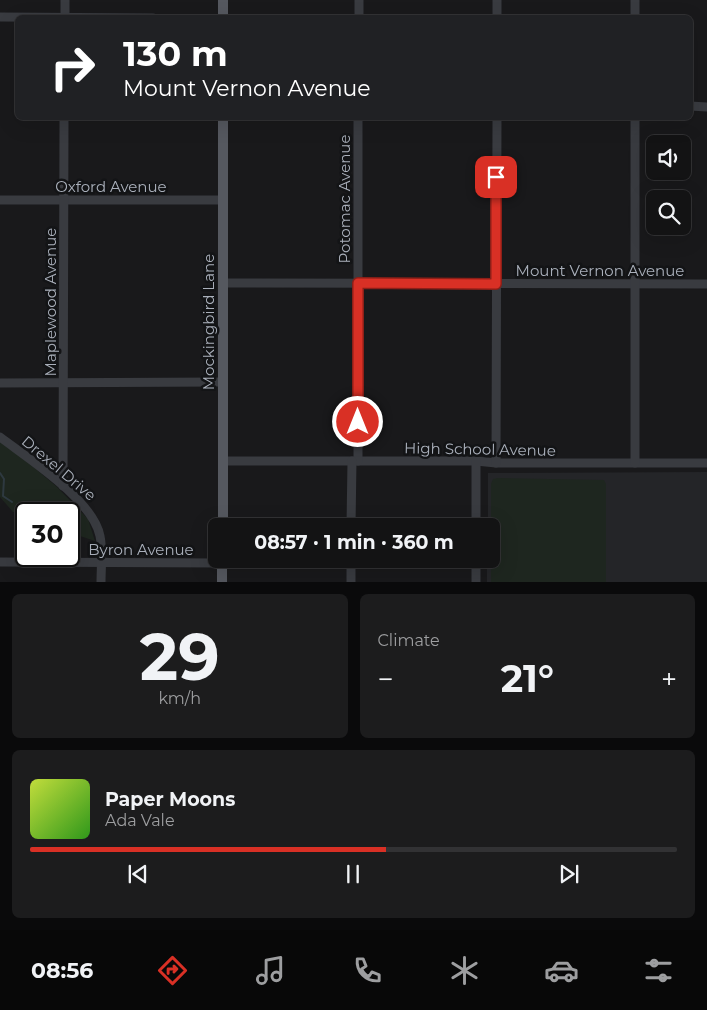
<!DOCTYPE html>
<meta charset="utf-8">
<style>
:root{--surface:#131314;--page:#1c1c1d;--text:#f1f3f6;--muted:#9d9ea0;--line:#323234;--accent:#d93025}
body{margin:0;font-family:Montserrat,sans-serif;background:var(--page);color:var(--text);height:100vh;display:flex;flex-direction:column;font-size:19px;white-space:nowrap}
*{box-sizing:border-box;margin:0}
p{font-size:16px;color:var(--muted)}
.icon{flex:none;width:28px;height:28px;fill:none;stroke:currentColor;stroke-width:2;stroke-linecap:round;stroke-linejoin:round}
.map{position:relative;height:582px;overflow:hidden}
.panel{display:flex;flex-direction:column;gap:12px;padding:12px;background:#0a0a0b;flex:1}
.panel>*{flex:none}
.top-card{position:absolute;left:15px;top:15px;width:678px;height:105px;border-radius:8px;box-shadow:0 5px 20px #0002,0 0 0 1px var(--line);background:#202124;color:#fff;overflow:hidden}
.buttons{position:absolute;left:646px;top:135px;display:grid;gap:10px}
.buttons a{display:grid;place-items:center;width:45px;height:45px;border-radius:8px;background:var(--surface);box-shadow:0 5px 20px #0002,0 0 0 1px var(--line);font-size:25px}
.speed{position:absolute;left:15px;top:502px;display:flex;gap:10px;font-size:25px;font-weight:700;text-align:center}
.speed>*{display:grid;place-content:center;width:65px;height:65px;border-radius:50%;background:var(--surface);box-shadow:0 5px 20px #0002,0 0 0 1px var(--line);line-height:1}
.speed .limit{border:2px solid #111;border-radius:8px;background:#fff;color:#111}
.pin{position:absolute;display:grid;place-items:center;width:42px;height:42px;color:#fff;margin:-21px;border-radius:10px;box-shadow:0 2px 8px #0006}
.me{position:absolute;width:55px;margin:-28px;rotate:0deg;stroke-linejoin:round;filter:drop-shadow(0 0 4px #0008)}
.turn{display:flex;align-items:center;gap:18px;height:105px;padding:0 25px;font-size:22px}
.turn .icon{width:65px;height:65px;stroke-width:2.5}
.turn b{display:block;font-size:35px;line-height:42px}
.big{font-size:38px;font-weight:700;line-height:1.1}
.panel .tile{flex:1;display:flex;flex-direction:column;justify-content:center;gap:8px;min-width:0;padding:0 18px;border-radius:8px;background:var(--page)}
.panel .dial{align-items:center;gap:0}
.dial b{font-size:65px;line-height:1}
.song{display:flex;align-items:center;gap:15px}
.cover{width:60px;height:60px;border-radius:8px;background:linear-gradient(135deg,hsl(70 70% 55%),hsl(110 70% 35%))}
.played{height:5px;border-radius:2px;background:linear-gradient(90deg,var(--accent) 55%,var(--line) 55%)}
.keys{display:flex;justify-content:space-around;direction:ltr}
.heat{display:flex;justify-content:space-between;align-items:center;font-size:28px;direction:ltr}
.panel .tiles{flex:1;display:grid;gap:12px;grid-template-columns:1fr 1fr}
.tile:last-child{grid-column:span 2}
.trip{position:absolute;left:208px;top:518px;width:292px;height:50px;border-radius:8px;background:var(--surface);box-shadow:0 5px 20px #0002,0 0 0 1px var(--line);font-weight:700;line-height:50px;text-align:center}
.menu{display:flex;height:80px;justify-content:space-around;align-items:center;background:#080808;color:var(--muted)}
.menu .icon{width:35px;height:35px}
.menu .current{color:var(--accent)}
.menu b{font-size:22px;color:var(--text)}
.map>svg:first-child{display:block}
.built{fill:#242528}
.green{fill:#1e261f}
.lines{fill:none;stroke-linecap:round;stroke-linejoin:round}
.stream{stroke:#2e3940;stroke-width:2}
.minor{stroke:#393b40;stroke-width:9}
.major{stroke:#55585f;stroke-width:10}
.route-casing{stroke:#8d1f18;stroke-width:12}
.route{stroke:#d93025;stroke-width:9}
.labels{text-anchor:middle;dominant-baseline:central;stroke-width:5;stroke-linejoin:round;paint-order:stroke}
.street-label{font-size:15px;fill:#aab0bb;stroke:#131416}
</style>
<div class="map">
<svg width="707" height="583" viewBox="0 0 707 583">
<rect width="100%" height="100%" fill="#19191b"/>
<path class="built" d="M707 472V582H487V559H491V526H488V473Z"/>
<g class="green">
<path d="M0 439 57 487 88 519 95 541 77 535 74 520 69 519V514L13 512 0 497Z"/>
<path d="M498 478 604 480 606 484V582H491V484L493 479Z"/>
</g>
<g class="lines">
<path class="stream" d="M0 473 4 479 3 496 12 502"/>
<g class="minor">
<path d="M65 0V18"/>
<path d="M0 17 153 18"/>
<path d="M359 18V0"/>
<path d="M497 18V0"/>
<path d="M635 18V0"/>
<path d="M690 106 707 107"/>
<path d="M0 200H223"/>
<path d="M223 283 707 284"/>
<path d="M0 383 223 382"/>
<path d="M0 437C29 459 93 500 100 536 103 551 101 567 101 583"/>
<path d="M223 461H476L496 463H707"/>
<path d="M358 461V118"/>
<path d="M496 463 497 118"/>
<path d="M635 463V118"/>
<path d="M63 486 64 118"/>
<path d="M351 526 352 461"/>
<path d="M476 526V461"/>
<path d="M0 562 222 563"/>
<path d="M351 583V559"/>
<path d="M476 583V559"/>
</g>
<g class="major">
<path d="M223 18V0"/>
<path d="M223 526V118"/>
<path d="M222 583V559"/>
</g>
</g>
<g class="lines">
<defs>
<path id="route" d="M358 422V283L496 284V177"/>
</defs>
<use href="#route" class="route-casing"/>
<use href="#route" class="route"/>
</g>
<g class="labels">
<g class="street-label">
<text x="111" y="186">Oxford Avenue</text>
<text transform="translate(344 199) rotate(-90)">Potomac Avenue</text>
<text x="600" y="270">Mount Vernon Avenue</text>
<text transform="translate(50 302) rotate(-90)">Maplewood Avenue</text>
<text transform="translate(208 322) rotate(-90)">Mockingbird Lane</text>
<text transform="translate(480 449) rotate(1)">High School Avenue</text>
<text transform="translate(59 468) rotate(40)">Drexel Drive</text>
<text x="141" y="549">Byron Avenue</text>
</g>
</g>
</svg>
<div class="buttons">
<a><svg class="icon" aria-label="sound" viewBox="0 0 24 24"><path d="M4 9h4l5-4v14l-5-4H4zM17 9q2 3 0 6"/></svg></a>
<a><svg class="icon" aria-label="search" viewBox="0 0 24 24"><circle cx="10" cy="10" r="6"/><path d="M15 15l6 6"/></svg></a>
</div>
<div class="speed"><div class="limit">30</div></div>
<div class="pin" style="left:496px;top:177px;background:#d93025"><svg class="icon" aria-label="arrive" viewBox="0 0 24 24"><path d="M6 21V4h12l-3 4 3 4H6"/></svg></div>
<svg class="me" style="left:358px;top:422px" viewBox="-20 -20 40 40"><circle r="17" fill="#d93025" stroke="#fff" stroke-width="3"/><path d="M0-11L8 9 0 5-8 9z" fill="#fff"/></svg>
<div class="trip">08:57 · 1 min · 360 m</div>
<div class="top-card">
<div class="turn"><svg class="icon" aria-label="right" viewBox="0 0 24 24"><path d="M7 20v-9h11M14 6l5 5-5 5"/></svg><div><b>130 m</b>Mount Vernon Avenue</div></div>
</div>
</div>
<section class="panel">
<div class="tiles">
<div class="tile dial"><b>29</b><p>km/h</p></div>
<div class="tile"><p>Climate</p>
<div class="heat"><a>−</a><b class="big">21°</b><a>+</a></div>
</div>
<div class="tile">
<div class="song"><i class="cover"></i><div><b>Paper Moons</b><p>Ada Vale</p></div></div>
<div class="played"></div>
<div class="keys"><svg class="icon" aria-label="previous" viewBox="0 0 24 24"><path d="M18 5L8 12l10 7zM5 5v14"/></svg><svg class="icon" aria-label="pause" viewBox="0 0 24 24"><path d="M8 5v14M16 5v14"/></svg><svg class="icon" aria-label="next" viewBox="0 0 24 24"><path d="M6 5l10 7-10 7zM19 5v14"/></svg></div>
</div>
</div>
</section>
<nav class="menu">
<b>08:56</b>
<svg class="icon current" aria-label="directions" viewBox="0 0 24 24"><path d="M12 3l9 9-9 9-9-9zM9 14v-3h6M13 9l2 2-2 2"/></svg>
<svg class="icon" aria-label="music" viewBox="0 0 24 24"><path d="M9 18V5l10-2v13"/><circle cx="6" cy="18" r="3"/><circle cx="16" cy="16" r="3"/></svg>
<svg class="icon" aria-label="phone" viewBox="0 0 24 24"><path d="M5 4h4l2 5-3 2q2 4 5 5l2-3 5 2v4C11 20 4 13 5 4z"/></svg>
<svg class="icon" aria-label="climate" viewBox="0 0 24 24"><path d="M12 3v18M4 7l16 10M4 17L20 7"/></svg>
<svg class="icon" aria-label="car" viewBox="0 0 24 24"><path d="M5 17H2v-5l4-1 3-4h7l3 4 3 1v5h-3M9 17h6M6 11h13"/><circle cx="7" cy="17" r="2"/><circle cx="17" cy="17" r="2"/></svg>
<svg class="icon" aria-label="filters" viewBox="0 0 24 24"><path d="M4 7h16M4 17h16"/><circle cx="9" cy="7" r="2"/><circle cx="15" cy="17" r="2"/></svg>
</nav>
